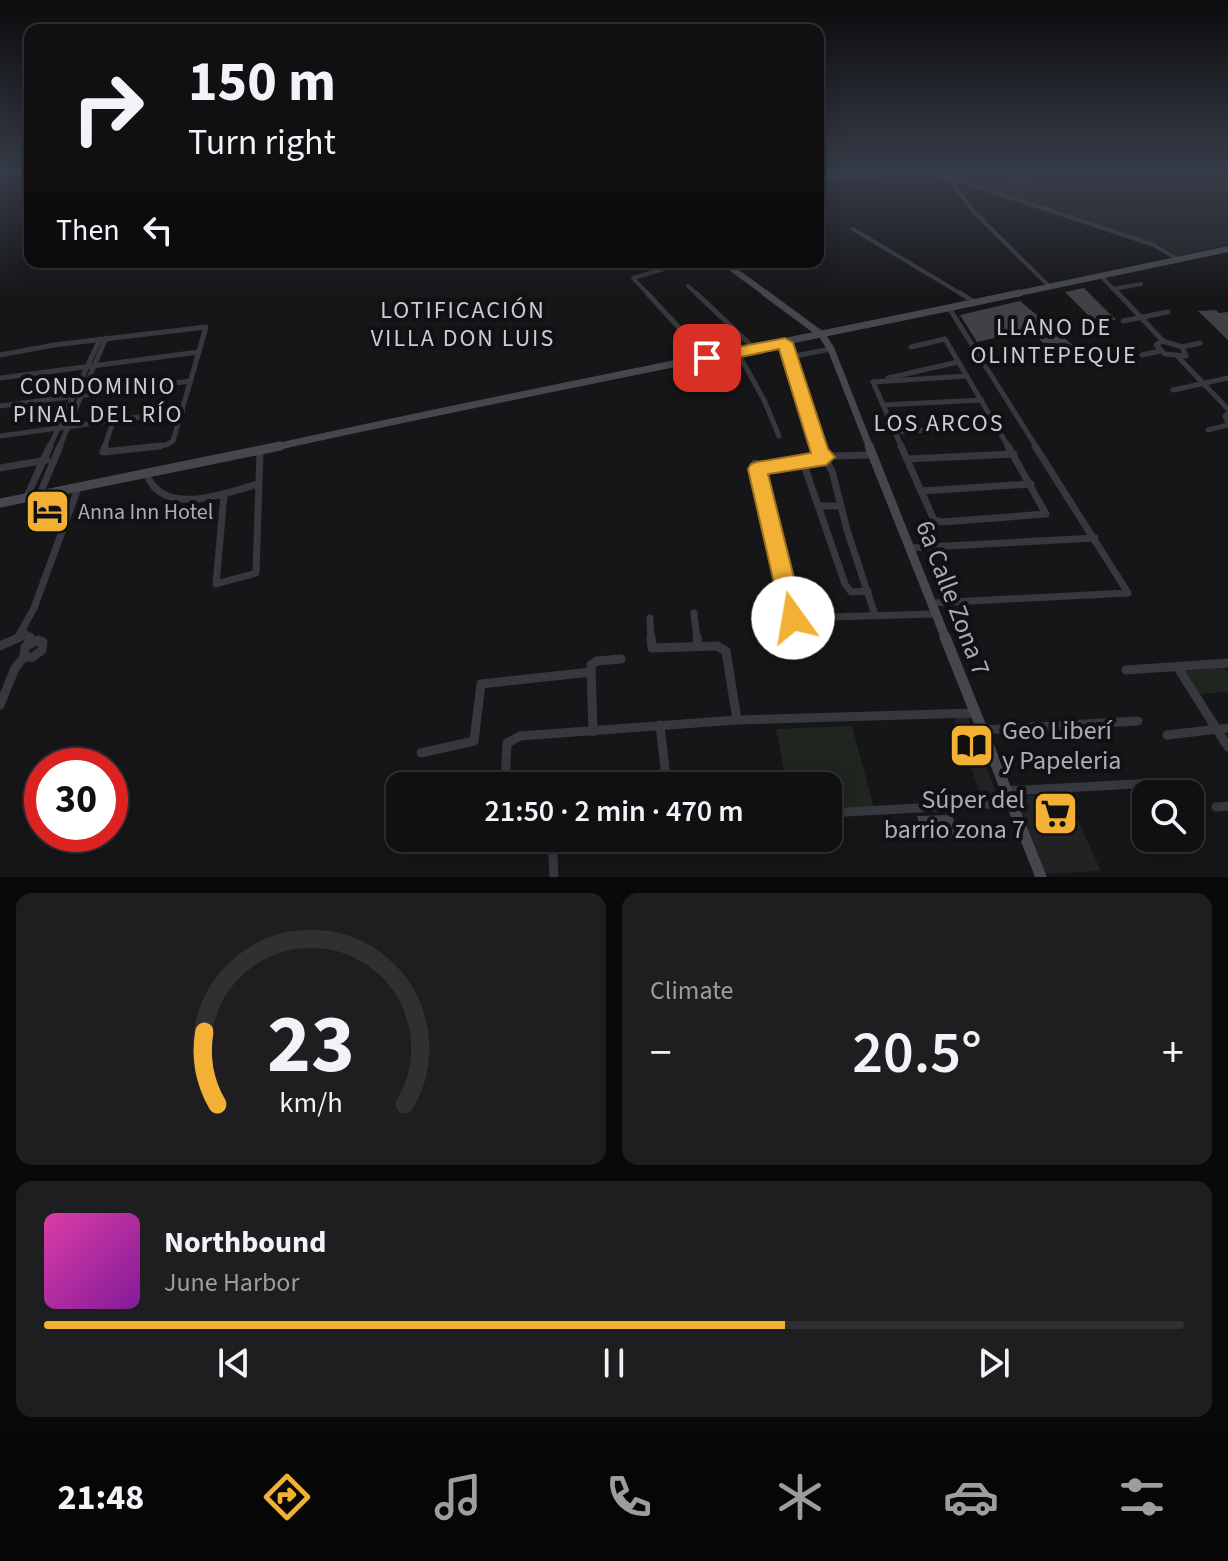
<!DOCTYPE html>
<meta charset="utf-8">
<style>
:root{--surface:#101012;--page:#1e1e20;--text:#f1f3f6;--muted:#9c9d9f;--line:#303032;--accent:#f2b134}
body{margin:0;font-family:"Source Sans 3",sans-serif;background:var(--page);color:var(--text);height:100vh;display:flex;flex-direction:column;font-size:30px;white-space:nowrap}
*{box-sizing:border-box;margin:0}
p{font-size:26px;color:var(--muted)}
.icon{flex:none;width:44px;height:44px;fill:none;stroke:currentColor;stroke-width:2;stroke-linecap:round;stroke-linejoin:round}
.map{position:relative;height:877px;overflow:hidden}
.drawer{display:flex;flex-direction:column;gap:16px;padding:16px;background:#09090a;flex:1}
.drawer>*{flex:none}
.banner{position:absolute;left:24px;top:24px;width:800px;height:244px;border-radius:16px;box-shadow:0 4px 20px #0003,0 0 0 2px var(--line);background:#101012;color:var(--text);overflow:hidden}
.buttons{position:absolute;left:1132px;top:780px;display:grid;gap:16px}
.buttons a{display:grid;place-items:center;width:72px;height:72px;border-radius:16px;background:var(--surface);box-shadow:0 4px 20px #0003,0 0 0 2px var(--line);font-size:40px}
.speed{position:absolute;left:24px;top:748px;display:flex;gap:16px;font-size:40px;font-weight:700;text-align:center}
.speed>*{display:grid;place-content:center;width:104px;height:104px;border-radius:50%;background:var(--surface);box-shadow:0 4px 20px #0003,0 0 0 2px var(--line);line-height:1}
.speed .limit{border:12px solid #d22;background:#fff;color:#111}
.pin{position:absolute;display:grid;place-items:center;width:68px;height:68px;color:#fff;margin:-34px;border-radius:16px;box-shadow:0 4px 12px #0006}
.me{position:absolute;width:88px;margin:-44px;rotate:347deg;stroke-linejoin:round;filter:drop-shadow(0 0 6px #0008)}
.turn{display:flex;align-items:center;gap:28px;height:168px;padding:0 32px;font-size:36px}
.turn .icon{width:104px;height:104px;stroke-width:2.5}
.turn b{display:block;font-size:56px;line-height:68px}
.then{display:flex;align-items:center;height:76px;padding:0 32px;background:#0003;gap:16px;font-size:30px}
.big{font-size:60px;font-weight:600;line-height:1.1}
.drawer .card{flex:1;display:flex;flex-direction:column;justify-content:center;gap:12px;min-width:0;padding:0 28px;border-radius:16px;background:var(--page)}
.drawer .dial{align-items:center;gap:0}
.dial svg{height:208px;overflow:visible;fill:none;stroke:var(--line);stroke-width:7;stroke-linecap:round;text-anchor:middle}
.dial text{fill:var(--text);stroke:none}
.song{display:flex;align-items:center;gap:24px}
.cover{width:96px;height:96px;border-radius:12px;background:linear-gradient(135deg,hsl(320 70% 55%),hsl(290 70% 35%))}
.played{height:8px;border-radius:4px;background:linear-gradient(90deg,var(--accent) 65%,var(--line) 65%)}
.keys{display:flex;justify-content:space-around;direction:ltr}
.heat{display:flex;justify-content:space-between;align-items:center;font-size:44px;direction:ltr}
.drawer .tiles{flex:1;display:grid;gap:16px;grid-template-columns:1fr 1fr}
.card:last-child{grid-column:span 2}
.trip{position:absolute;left:386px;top:772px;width:456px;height:80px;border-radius:16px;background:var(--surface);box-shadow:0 4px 20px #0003,0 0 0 2px var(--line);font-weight:600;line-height:80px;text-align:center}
.tab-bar{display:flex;height:128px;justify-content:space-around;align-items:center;background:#060607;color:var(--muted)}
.tab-bar .icon{width:56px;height:56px}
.tab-bar .active{color:var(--accent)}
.tab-bar b{font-size:36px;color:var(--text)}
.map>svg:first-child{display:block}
.built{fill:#222225}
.green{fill:#1e261f}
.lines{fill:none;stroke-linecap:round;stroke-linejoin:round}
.taxiway{fill:#303135;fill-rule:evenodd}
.building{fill:#404145}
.street-far3{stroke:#37383d;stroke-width:4}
.street-far2{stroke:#37383d;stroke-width:5}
.street-far1{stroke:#37383d;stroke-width:7}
.street{stroke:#37383d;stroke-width:9}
.secondary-far3{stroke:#45474d;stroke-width:6}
.secondary-far2{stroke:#45474d;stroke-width:7}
.secondary-far1{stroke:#45474d;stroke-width:9}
.secondary{stroke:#45474d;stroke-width:11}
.route{fill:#f2b134;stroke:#9d7322;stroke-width:2}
.labels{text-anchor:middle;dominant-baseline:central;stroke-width:8;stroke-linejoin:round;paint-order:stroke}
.poi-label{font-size:22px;fill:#a8adb8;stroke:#111113;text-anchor:start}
.neighbourhood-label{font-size:24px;letter-spacing:2px;fill:#c9ccd4;stroke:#111113}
.near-street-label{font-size:26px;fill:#a8adb8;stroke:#111113}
.near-poi-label{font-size:26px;fill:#a8adb8;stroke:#111113;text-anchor:start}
</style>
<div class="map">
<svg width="1228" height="877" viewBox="0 0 1228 877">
<rect width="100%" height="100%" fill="#161618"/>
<g class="built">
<path d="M938 173H1228V245L1177 256 1162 246Z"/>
<path d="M968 717 999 801 983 802 954 718Z"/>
<path d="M1066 794 1101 871 1044 874 1013 796Z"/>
</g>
<g class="green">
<path d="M1225 668 1228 672V692L1199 694 1184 671Z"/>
<path d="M852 726 874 808 828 809V786H787L776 729Z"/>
</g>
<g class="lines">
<path class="taxiway" d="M990 173 1022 176 1041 173 1024 184Z"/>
</g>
<g class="building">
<path d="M1084 288 1116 320 1096 323 1065 292Z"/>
<path d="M1020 301 1082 353 1061 359 1029 330 977 342 960 315Z"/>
<path d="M1216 310 1219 313 1228 312V340L1198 311Z"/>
<path d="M66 501 61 515 25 523 30 508Z"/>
<path d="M1044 797H1055L1069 832H1058Z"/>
<path d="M952 815 959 837 924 839 917 816Z"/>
</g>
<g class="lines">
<g class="street-far3">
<path d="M936 173 1154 245 1179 260"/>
<path d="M818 174H832"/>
<path d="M948 177 973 211 1050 287"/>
<path d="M818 179 906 173"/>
<path d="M853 229 963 295"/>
<path d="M560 262 563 265"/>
<path d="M405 266 427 262"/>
<path d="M1101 276 1119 295"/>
<path d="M688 286 698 295"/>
<path d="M1113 289 1141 284"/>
<path d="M649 295 633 278 687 262"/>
</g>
<g class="street-far2">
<path d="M647 293 707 358"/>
<path d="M696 293 755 349"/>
<path d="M960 293 976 303"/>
<path d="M1118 293 1163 341"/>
<path d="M949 308 1037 448"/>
<path d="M1123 321 1168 312"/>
<path d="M1163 341 1182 347 1186 356 1165 354 1156 345Z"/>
<path d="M785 343 790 357 831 349"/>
<path d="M911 347 945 339 1009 448"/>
<path d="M1182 347 1200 343"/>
<path d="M738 353 764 400 779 436"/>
<path d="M0 355 54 345 206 327 173 441 166 445 142 448"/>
<path d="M1142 355 1160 351"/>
<path d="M790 357 818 448"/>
<path d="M1179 358 1228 409"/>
<path d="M0 378 199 352"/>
<path d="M888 378 958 362"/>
<path d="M873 382 902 448"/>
<path d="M873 382 967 376"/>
<path d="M1173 390 1228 378"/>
<path d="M883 405 982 400"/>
<path d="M0 406 191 381"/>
<path d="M1228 413 1225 416 1228 423"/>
<path d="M1208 430 1228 425"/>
<path d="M895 432 997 426"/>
<path d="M0 436 183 411"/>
<path d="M49 448 100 339"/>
<path d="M59 448 106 338"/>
<path d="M104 448 114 419"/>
</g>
<g class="street-far1">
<path d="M105 446 103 452 160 446"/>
<path d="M818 446 832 471 847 530 875 615"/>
<path d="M901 446 934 520 942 522 1046 514 1008 446"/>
<path d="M907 459 1014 454"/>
<path d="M803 462 845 584 851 592 868 591"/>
<path d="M755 463 793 618 935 614"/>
<path d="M0 468 47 460"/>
<path d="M757 469 831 456 872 455"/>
<path d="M147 475C163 517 225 494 257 484"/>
<path d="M921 491 1031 484"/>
<path d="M224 495 216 584 256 573 260 451"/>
<path d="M39 496 60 446"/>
<path d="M26 498 50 446"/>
<path d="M820 506H841"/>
<path d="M910 548 1095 538"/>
<path d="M932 603 1128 593 1035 446"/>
<path d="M694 613 697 639"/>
<path d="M650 618 651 639"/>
<path d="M19 635 34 608 78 488"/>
<path d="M16 639 26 634 29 639"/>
</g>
<g class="street">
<path d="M651 637 652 648 717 646 726 651 737 720"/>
<path d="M697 637 698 646"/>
<path d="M38 640 43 642 42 650 33 657H24L25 647Z"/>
<path d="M28 643 30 637"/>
<path d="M0 646 20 637"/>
<path d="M1178 668 1228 747"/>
<path d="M1126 670 1228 663"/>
<path d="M0 705 15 668 24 657"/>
<path d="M660 725 667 786"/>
<path d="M982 730 1138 721"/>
<path d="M593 732 591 665 597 661 621 659"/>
<path d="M1167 735 1228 728"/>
<path d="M421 753 474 741 481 684 591 672"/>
<path d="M505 786 507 743 520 736 737 720 974 713"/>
<path d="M1005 791 1154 783"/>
<path d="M1216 807 1228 806"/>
<path d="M828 813 1010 803"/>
<path d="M552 838 554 877"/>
</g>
<g class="secondary-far3">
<path d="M723 262 768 295"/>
<path d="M1010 295 1228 249"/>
</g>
<g class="secondary-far2">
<path d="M765 293 822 335 831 349 870 448"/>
<path d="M271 448C519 393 770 346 1019 293"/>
</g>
<g class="secondary-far1">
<path d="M869 446 946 639"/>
<path d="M0 503 280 446"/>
</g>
<path class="secondary" d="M945 637 1041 877"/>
</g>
<linearGradient id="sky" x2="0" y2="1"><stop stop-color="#0c0c0d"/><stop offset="0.58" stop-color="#363c48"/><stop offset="1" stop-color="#363c48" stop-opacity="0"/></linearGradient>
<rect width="1228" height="296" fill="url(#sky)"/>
<path class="route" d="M785 338 793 343 828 449 835 457 826 465 768 474 804 618 801 626 793 629 785 626 782 618 748 469 751 464 757 462 811 453 779 349 707 364 699 358 707 353Z"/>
<defs>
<symbol id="hotel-square" viewBox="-11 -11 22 22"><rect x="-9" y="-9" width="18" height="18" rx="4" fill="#f2b134" stroke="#111113"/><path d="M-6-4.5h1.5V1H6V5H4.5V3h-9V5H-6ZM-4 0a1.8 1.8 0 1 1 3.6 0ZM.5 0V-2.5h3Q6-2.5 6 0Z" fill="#111"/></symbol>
<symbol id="library-square" viewBox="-11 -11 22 22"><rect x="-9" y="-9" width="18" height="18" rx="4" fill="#f2b134" stroke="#111113"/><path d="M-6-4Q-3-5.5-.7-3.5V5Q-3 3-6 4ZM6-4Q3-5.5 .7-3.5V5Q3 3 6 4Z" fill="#111"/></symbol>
<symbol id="supermarket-square" viewBox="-11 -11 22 22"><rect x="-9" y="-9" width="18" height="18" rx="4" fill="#f2b134" stroke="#111113"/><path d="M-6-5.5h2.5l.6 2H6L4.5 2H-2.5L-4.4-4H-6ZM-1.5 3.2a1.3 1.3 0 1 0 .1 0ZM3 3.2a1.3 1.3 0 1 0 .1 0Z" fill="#111"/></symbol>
</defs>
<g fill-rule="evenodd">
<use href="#hotel-square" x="22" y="486" width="51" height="51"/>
<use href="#library-square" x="946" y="720" width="51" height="51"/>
<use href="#supermarket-square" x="1030" y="788" width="51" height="51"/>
</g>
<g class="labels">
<g class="poi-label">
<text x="78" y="512">Anna Inn Hotel</text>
</g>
<g class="neighbourhood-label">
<text x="463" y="310">LOTIFICACIÓN<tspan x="463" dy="28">VILLA DON LUIS</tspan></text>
<text x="1054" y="327">LLANO DE<tspan x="1054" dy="28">OLINTEPEQUE</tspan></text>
<text x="98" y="386">CONDOMINIO<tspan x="98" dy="28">PINAL DEL RÍO</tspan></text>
<text x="939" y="423">LOS ARCOS</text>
</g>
<g class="near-street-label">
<text transform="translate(953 598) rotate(69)">6a Calle Zona 7</text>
</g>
<g class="near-poi-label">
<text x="1002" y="730">Geo Liberí<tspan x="1002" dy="30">y Papeleria</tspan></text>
<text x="1025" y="799" text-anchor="end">Súper del<tspan x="1025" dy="30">barrio zona 7</tspan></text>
</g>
</g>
</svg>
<div class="buttons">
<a><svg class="icon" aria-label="search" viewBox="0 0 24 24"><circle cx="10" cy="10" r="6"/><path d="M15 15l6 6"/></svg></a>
</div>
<div class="speed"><div class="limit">30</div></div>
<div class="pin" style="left:707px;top:358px;background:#d93025"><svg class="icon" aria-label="arrive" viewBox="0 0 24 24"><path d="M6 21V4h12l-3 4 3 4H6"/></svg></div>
<svg class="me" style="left:793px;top:618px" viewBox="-20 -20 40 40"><circle r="19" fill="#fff"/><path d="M0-13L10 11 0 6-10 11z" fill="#f2b134"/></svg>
<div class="trip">21:50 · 2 min · 470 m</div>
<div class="banner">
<div class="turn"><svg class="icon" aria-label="right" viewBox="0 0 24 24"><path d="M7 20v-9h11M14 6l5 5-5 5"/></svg><div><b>150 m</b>Turn right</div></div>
<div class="then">Then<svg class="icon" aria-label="left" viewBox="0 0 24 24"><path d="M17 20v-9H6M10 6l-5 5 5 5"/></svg></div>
</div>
</div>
<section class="drawer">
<div class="tiles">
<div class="card dial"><svg viewBox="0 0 100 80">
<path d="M14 69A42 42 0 1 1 86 69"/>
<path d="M14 69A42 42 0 0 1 9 41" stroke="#f2b134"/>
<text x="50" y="56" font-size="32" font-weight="700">23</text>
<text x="50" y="72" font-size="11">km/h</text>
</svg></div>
<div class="card"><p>Climate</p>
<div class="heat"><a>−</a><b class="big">20.5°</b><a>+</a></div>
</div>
<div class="card">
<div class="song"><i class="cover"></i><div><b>Northbound</b><p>June Harbor</p></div></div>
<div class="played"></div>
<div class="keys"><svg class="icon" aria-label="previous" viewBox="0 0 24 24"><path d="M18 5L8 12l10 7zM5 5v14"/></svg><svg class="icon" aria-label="pause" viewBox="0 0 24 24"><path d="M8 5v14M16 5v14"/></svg><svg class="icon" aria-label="next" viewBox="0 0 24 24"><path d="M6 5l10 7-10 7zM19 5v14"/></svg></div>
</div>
</div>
</section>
<nav class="tab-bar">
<b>21:48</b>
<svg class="icon active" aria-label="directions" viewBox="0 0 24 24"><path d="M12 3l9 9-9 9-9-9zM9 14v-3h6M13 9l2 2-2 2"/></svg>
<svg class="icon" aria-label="music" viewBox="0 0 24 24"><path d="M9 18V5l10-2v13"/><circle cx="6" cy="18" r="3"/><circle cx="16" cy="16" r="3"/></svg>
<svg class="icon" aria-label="phone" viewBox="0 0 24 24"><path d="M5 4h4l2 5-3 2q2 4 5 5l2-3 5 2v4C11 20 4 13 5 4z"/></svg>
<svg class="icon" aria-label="climate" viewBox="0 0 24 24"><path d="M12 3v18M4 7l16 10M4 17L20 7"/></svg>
<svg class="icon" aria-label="car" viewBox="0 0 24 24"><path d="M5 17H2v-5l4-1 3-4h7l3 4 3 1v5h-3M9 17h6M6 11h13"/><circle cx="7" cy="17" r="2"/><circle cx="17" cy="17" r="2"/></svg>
<svg class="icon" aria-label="filters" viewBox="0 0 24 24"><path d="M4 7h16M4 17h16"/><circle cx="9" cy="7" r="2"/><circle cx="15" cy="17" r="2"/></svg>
</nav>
